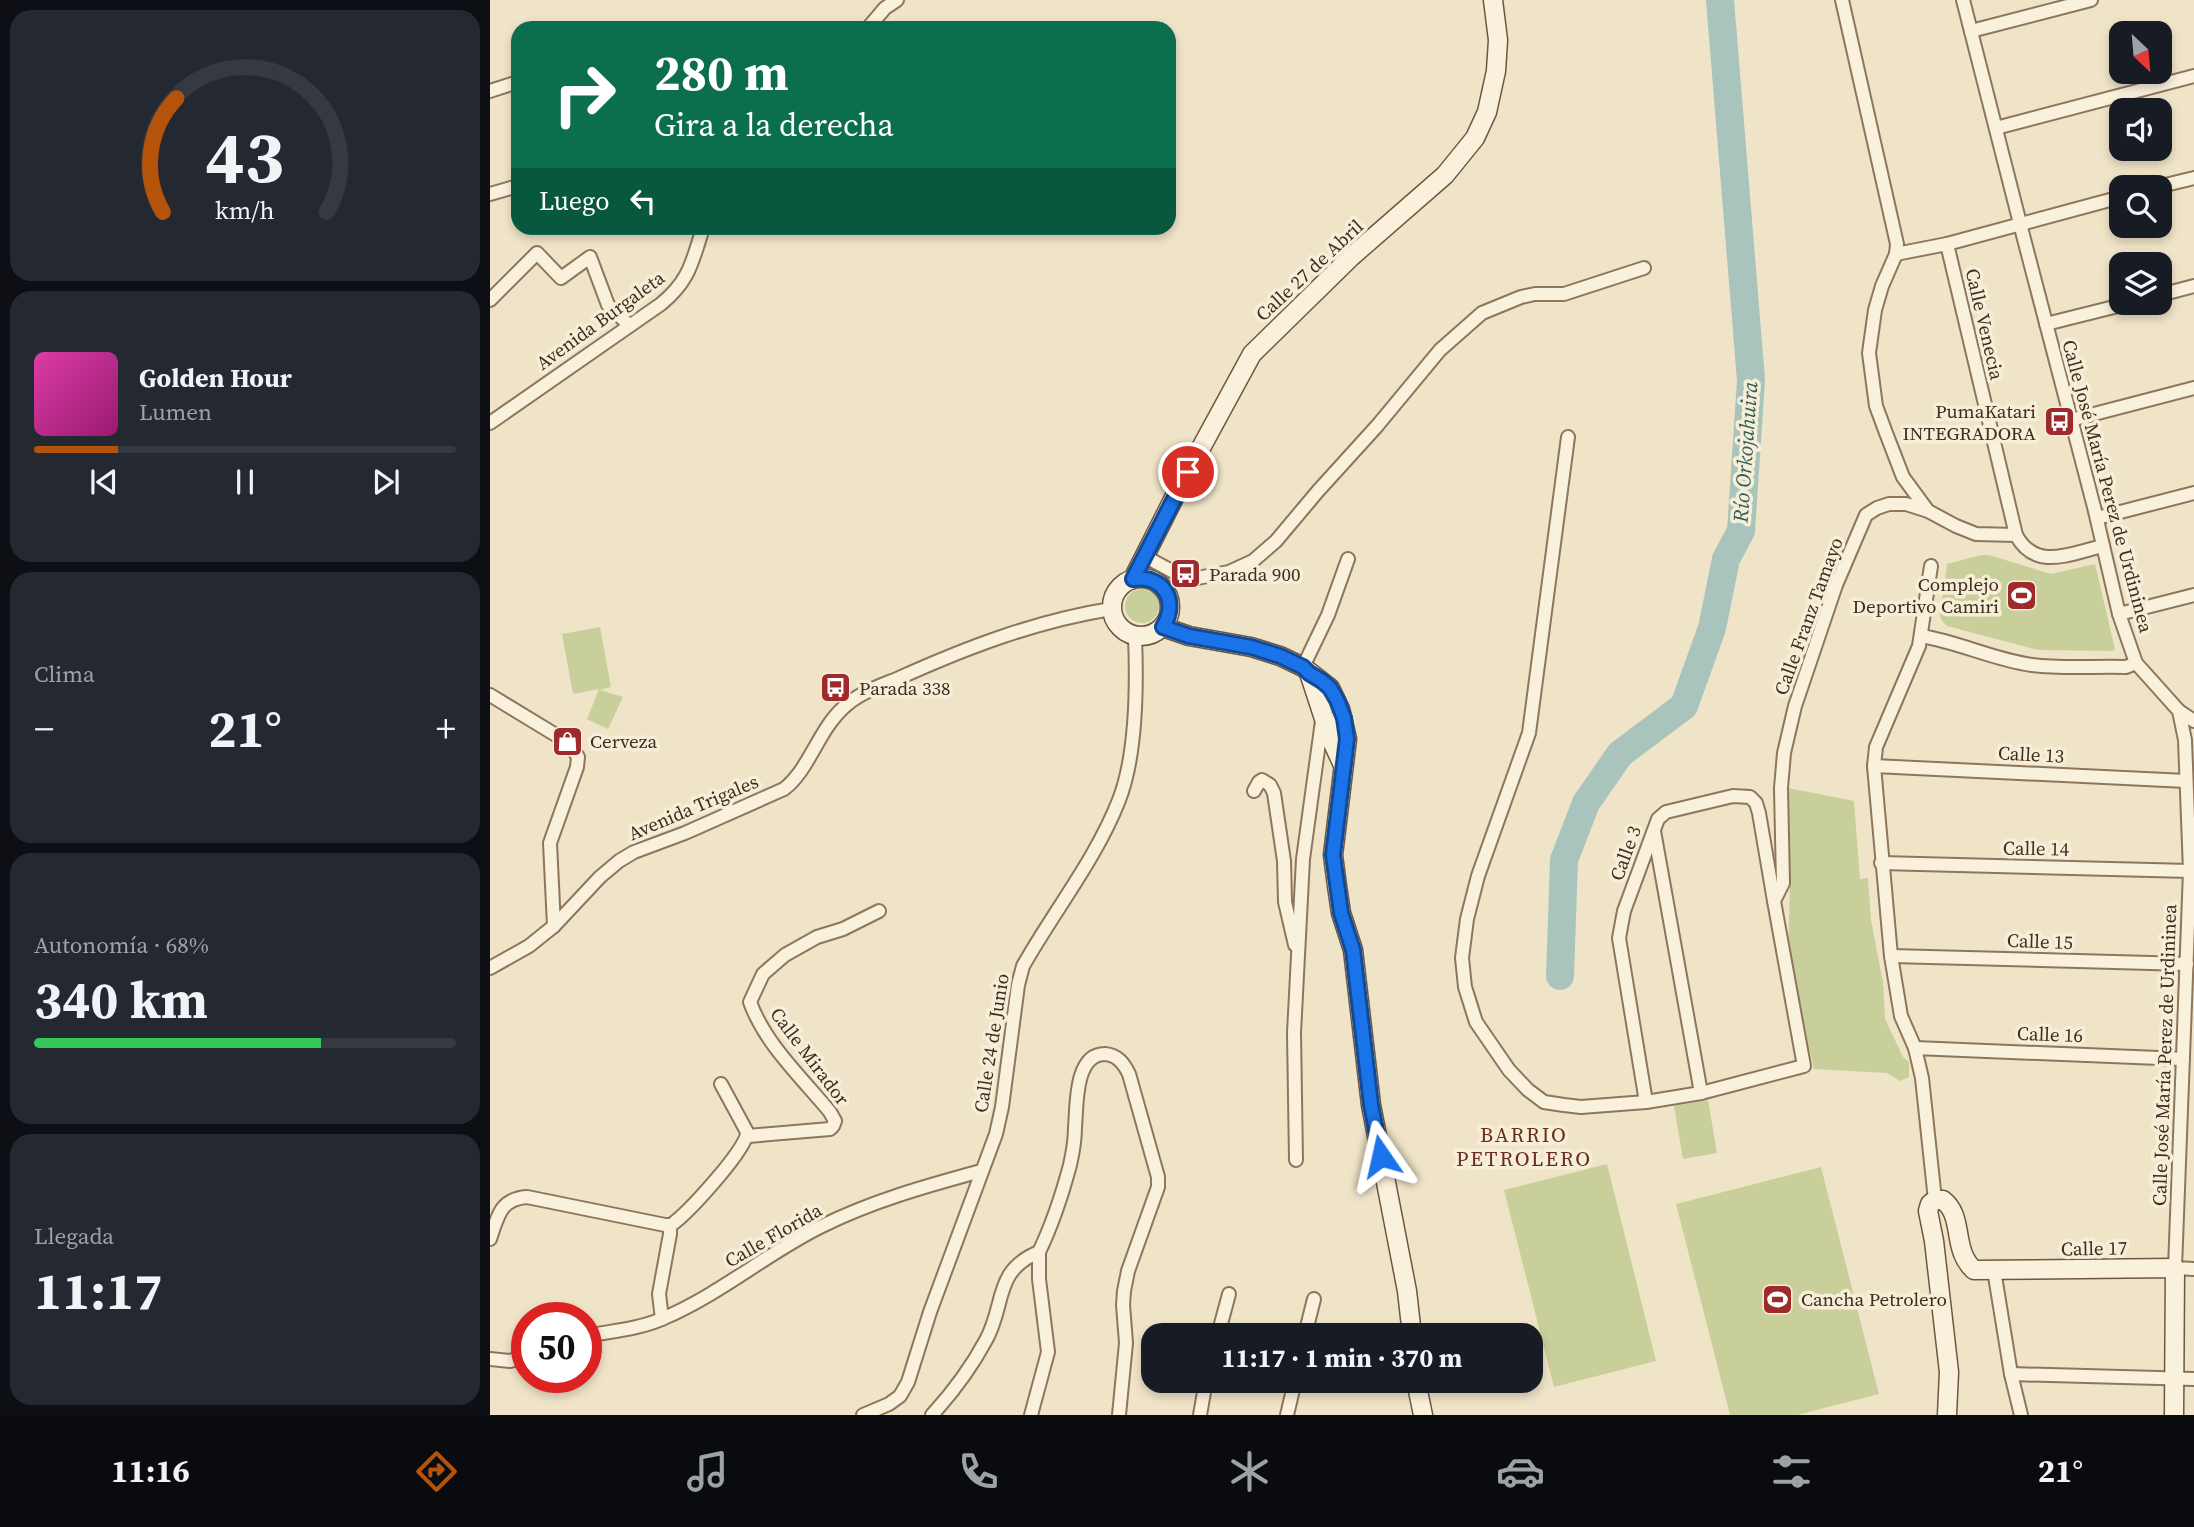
<!DOCTYPE html>
<html lang="es">
<meta charset="utf-8">
<style>
:root{--surface:#171b24;--page:#242831;--text:#f1f3f6;--muted:#9ea1a6;--line:#363941;--accent:#b45309}
body{margin:0;font-family:"Source Serif 4",serif;background:var(--page);color:var(--text);height:100vh;display:flex;flex-direction:column;font-size:26px;white-space:nowrap}
*{box-sizing:border-box;margin:0}
p{font-size:23px;color:var(--muted)}
.icon{flex:none;width:38px;height:38px;fill:none;stroke:currentColor;stroke-width:2;stroke-linecap:round;stroke-linejoin:round}
.map{position:relative;flex:1;overflow:hidden}
.panel{display:flex;flex-direction:column;gap:10px;padding:10px;background:#0d0f14;width:490px}
.panel>*{flex:none}
.hud{position:absolute;left:21px;top:21px;width:665px;height:214px;border-radius:21px;box-shadow:0 4px 10px #0003;background:#0b6e4f;color:#fff;overflow:hidden}
.needle{width:46px;rotate:154deg}
.buttons{position:absolute;left:1619px;top:21px;display:grid;gap:14px}
.buttons a{display:grid;place-items:center;width:63px;height:63px;border-radius:14px;background:var(--surface);box-shadow:0 4px 10px #0003;font-size:35px}
.speed{position:absolute;left:21px;top:1302px;display:flex;gap:14px;font-size:35px;font-weight:700;text-align:center}
.speed>*{display:grid;place-content:center;width:91px;height:91px;border-radius:50%;background:var(--surface);box-shadow:0 4px 10px #0003;line-height:1}
.speed .limit{border:10px solid #d22;background:#fff;color:#111}
.pin{position:absolute;display:grid;place-items:center;width:60px;height:60px;color:#fff;margin:-30px;border:4px solid #fff;border-radius:50%;box-shadow:0 2px 7px #0007}
.me{position:absolute;width:77px;margin:-38px;rotate:349deg;stroke-linejoin:round;filter:drop-shadow(0 0 5px #0008)}
.turn{display:flex;align-items:center;gap:24px;height:147px;padding:0 28px;font-size:32px}
.turn .icon{width:91px;height:91px;stroke-width:2.5}
.turn b{display:block;font-size:49px;line-height:60px}
.then{display:flex;align-items:center;height:66px;padding:0 28px;background:#0003;gap:14px;font-size:26px}
.big{font-size:52px;font-weight:700;line-height:1.1}
.panel .card{flex:1;display:flex;flex-direction:column;justify-content:center;gap:10px;min-width:0;padding:0 24px;border-radius:21px;background:var(--page)}
.panel .dial{align-items:center;gap:0}
.dial svg{height:182px;overflow:visible;fill:none;stroke:var(--line);stroke-width:7;stroke-linecap:round;text-anchor:middle}
.dial text{fill:var(--text);stroke:none}
.song{display:flex;align-items:center;gap:21px}
.cover{width:84px;height:84px;border-radius:10px;background:linear-gradient(135deg,hsl(320 70% 55%),hsl(320 70% 35%))}
.played{height:7px;border-radius:4px;background:linear-gradient(90deg,var(--accent) 20%,var(--line) 20%)}
.keys{display:flex;justify-content:space-around;direction:ltr}
.heat{display:flex;justify-content:space-between;align-items:center;font-size:38px;direction:ltr}
.charge{height:10px;border-radius:5px;background:linear-gradient(90deg,#34c759 68%,var(--line) 0)}
.trip{position:absolute;left:651px;top:1323px;width:402px;height:70px;border-radius:21px;background:var(--surface);box-shadow:0 4px 10px #0003;font-weight:700;line-height:70px;text-align:center}
.tabs{display:flex;height:112px;justify-content:space-around;align-items:center;background:#090b0e;color:var(--muted)}
.tabs .icon{width:49px;height:49px}
.tabs .active{color:var(--accent)}
.tabs b{font-size:32px;color:var(--text)}
main{display:flex;flex:1;min-height:0}
.map>svg:first-child{display:block}
.green{fill:#c9cf9b}
.lines{fill:none;stroke-linecap:round;stroke-linejoin:round}
.river{stroke:#a9c4bc;stroke-width:28}
.street-casing{stroke:#8d765c;stroke-width:16}
.secondary-casing{stroke:#6f573f;stroke-width:21}
.street{stroke:#faf1dc;stroke-width:12}
.secondary{stroke:#faf1dc;stroke-width:18}
.route-casing{stroke:#114b97;stroke-width:18}
.route{stroke:#1a73e8;stroke-width:12}
.labels{text-anchor:middle;dominant-baseline:central;stroke-width:7;stroke-linejoin:round;paint-order:stroke}
.street-label{font-size:19px;fill:#3d2e20;stroke:#f7eed8}
.poi-label{font-size:19px;fill:#3d2e20;stroke:#f7eed8;text-anchor:start}
.water-label{font-size:21px;font-style:italic;fill:#2f5d5a;stroke:#f7eed8}
.neighbourhood-label{font-size:21px;letter-spacing:2px;fill:#6b2e1e;stroke:#f7eed8}
</style>
<main>
<section class="panel">
<div class="card dial"><svg viewBox="0 0 100 80">
<path d="M14 69A42 42 0 1 1 86 69"/>
<path d="M14 69A42 42 0 0 1 20 19" stroke="#b45309"/>
<text x="50" y="56" font-size="32" font-weight="700">43</text>
<text x="50" y="72" font-size="11">km/h</text>
</svg></div>
<div class="card">
<div class="song"><i class="cover"></i><div><b>Golden Hour</b><p>Lumen</p></div></div>
<div class="played"></div>
<div class="keys"><svg class="icon" aria-label="previous" viewBox="0 0 24 24"><path d="M18 5L8 12l10 7zM5 5v14"/></svg><svg class="icon" aria-label="pause" viewBox="0 0 24 24"><path d="M8 5v14M16 5v14"/></svg><svg class="icon" aria-label="next" viewBox="0 0 24 24"><path d="M6 5l10 7-10 7zM19 5v14"/></svg></div>
</div>
<div class="card"><p>Clima</p>
<div class="heat"><a>−</a><b class="big">21°</b><a>+</a></div>
</div>
<div class="card"><p>Autonomía · 68%</p><b class="big">340 km</b><div class="charge"></div></div>
<div class="card"><p>Llegada</p><b class="big">11:17</b></div>
</section>
<div class="map">
<svg width="1704" height="1415" viewBox="0 0 1704 1415">
<rect width="100%" height="100%" fill="#f0e4c8"/>
<g class="green">
<path d="M1491 555H1499L1561 574 1605 564 1625 649 1623 651 1548 650 1457 626 1452 621 1450 615 1457 564Z"/>
<circle cx="652" cy="606" r="17"/>
<path d="M110 627 121 687 110 690 133 697 118 729 97 719 109 689 83 694 72 634Z"/>
<path d="M1298 788 1364 801 1370 879 1378 878 1381 920 1393 983 1395 1019 1413 1057 1419 1062V1077L1410 1081 1397 1073 1324 1069 1298 958 1300 880Z"/>
<path d="M1218 1100 1227 1153 1193 1159 1184 1106Z"/>
<path d="M1117 1164 1166 1361 1064 1387 1014 1190Z"/>
<path d="M1331 1167 1389 1394 1307 1415H1240L1186 1204Z"/>
</g>
<g class="lines">
<path class="river" d="M1070 976 1074 860 1096 803 1130 754 1194 706 1222 628 1236 559 1251 531 1261 380 1230 0"/>
<defs>
<g id="street">
<path d="M1352 0 1407 244 1406 254 1392 286 1385 310 1379 353 1386 406 1396 433 1413 477 1438 511"/>
<path d="M1473 0 1534 239 1604 507 1629 614 1646 663 1689 711 1695 740 1700 871 1685 1268 1704 1269"/>
<path d="M378 28 395 8 407 0"/>
<path d="M1481 31 1601 0"/>
<path d="M0 91 28 82"/>
<path d="M1506 128 1704 76"/>
<path d="M1667 187 1704 178"/>
<path d="M0 194 28 186"/>
<path d="M1457 244 1526 535C1546 572 1581 553 1613 546"/>
<path d="M1406 254 1457 244 1631 197"/>
<path d="M1670 295 1704 286"/>
<path d="M0 300 47 253 71 278 100 257 118 305 139 325"/>
<path d="M1556 324 1640 303"/>
<path d="M1581 420 1704 388"/>
<path d="M0 423 171 304C200 280 202 262 213 228"/>
<path d="M1078 437 1039 733 988 876 977 919 972 958 975 987 986 1022 1019 1070 1038 1090 1054 1102 1074 1105 1091 1107 1156 1102 1211 1093 1314 1066 1284 901 1293 883 1291 788 1294 753 1305 706 1346 585 1376 515 1387 508 1399 504H1416L1438 511 1466 526 1486 534 1526 535"/>
<path d="M1607 518 1704 493"/>
<path d="M654 556 691 576 702 579 739 572 763 561 786 541 828 491 887 426 950 350 992 313 1031 297 1045 294H1074L1154 268"/>
<path d="M1441 566 1429 646 1386 747 1384 766 1401 956 1411 1016 1425 1048 1432 1078 1445 1200"/>
<path d="M1629 614 1704 595"/>
<path d="M1431 636C1469 642 1504 660 1542 665 1572 669 1605 666 1636 667L1646 663"/>
<path d="M813 667 838 615 858 559"/>
<path d="M0 695 79 743 88 757 87 767 60 843 64 926"/>
<path d="M1689 711 1704 721"/>
<path d="M1384 766 1696 781"/>
<path d="M764 791 769 782 772 780 780 785 784 793 794 861 795 902 805 945"/>
<path d="M1164 831 1211 1093"/>
<path d="M1391 863 1700 871"/>
<path d="M1401 956 1697 964"/>
<path d="M0 968 39 946 64 926 110 877 129 861 144 852 195 833 294 789C319 770 328 731 353 708 368 693 390 686 409 678 478 647 546 621 621 609"/>
<path d="M1425 1048 1693 1059"/>
<path d="M1156 1102 1129 938 1134 911 1168 819 1176 812 1243 796 1260 797 1266 803 1269 813 1284 901"/>
<path d="M258 1136 340 1129 343 1126 345 1121 340 1112C312 1078 275 1044 260 1002L273 974 295 955 327 937 353 929 389 911"/>
<path d="M806 1160 804 1033 813 859 832 721"/>
<path d="M0 1239C8 1216 10 1199 37 1197L175 1225C181 1225 180 1226 185 1222 200 1210 258 1148 257 1132L231 1084"/>
<path d="M1504 1270 1521 1374 1531 1415"/>
<path d="M172 1319 169 1294 180 1234V1225"/>
<path d="M728 1335 739 1294"/>
<path d="M815 1335 824 1299"/>
<path d="M96 1336C122 1331 150 1329 174 1318 230 1294 276 1254 330 1227 382 1201 436 1186 491 1171"/>
<path d="M0 1359 20 1361 37 1356"/>
<path d="M1521 1374 1704 1379"/>
<path d="M373 1415 399 1404 410 1396 418 1382 440 1312 506 1134 512 1107 528 985 533 966C564 911 606 859 629 800 647 754 647 686 645 636"/>
<path d="M442 1415C463 1392 481 1368 496 1340 516 1304 503 1271 549 1252 563 1223 572 1195 580 1165 583 1152 585 1140 585 1127 587 1107 584 1054 615 1054 628 1055 634 1064 639 1074L668 1177V1187L638 1271 634 1291 633 1305 636 1343 629 1415"/>
<path d="M541 1415 558 1352 549 1279V1252"/>
<path d="M710 1415 716 1381"/>
<path d="M797 1415 805 1381"/>
</g>
<g id="secondary">
<circle cx="651" cy="607" r="29"/>
<path d="M643 579 687 492 762 354 861 257 955 175 985 138 997 112 1006 71 1008 40 1003 0"/>
<path d="M673 627 699 636 761 647 790 656 813 667 840 688 850 709 857 739 843 855 847 886 851 913 863 950 881 1105 917 1291 922 1335"/>
<path d="M819 673 840 737 853 765"/>
<path d="M926 1381 933 1415"/>
<path d="M1457 1415 1459 1372 1444 1241 1438 1211 1440 1204 1445 1200H1453C1475 1217 1461 1249 1484 1270L1685 1268 1684 1415"/>
</g>
</defs>
<use href="#street" class="street-casing"/>
<use href="#secondary" class="secondary-casing"/>
<use href="#street" class="street"/>
<use href="#secondary" class="secondary"/>
</g>
<g class="lines">
<defs>
<path id="route" d="M698 472 643 579C674 575 689 601 673 627L699 636 761 647 790 656 813 667 819 673 832 681 840 688 847 700 854 718 857 739 843 855 851 913 863 950 881 1105 891 1156"/>
</defs>
<use href="#route" class="route-casing"/>
<use href="#route" class="route"/>
</g>
<defs>
<symbol id="bus-square" viewBox="-11 -11 22 22"><rect x="-9" y="-9" width="18" height="18" rx="4" fill="#9e2a2b" stroke="#f7eed8"/><path d="M-5-6H5V4H4V6H2V4H-2V6H-4V4H-5ZM-3.5-4V0h7V-4ZM-3.5 1.2v1.5H-2V1.2ZM2 1.2v1.5H3.5V1.2Z" fill="#fff"/></symbol>
<symbol id="stadium-square" viewBox="-11 -11 22 22"><rect x="-9" y="-9" width="18" height="18" rx="4" fill="#9e2a2b" stroke="#f7eed8"/><path d="M0-5a6.5 5 0 1 0 0 10a6.5 5 0 1 0 0-10ZM-3.5-1.8h7v3.6h-7Z" fill="#fff"/></symbol>
<symbol id="shop-square" viewBox="-11 -11 22 22"><rect x="-9" y="-9" width="18" height="18" rx="4" fill="#9e2a2b" stroke="#f7eed8"/><path d="M-5-2.5h2.3a2.7 3.5 0 0 1 5.4 0H5L5.5 6h-11ZM-1.5-2.5h3a1.5 2.3 0 0 0-3 0Z" fill="#fff"/></symbol>
</defs>
<g fill-rule="evenodd">
<use href="#bus-square" x="1552" y="404" width="35" height="35"/>
<use href="#bus-square" x="678" y="556" width="35" height="35"/>
<use href="#stadium-square" x="1514" y="578" width="35" height="35"/>
<use href="#bus-square" x="328" y="670" width="35" height="35"/>
<use href="#shop-square" x="60" y="724" width="35" height="35"/>
<use href="#stadium-square" x="1270" y="1282" width="35" height="35"/>
</g>
<g class="labels">
<g class="street-label">
<text transform="translate(819 270) rotate(-43)">Calle 27 de Abril</text>
<text transform="translate(110 320) rotate(-36)">Avenida Burgaleta</text>
<text transform="translate(1495 324) rotate(77)">Calle Venecia</text>
<text transform="translate(1618 486) rotate(75)">Calle José María Perez de Urdininea</text>
<text transform="translate(1318 616) rotate(-70)">Calle Franz Tamayo</text>
<text transform="translate(1541 754) rotate(3)">Calle 13</text>
<text transform="translate(203 807) rotate(-23)">Avenida Trigales</text>
<text transform="translate(1546 848) rotate(1)">Calle 14</text>
<text transform="translate(1135 853) rotate(-70)">Calle 3</text>
<text transform="translate(1550 941) rotate(2)">Calle 15</text>
<text transform="translate(1560 1034) rotate(2)">Calle 16</text>
<text transform="translate(501 1043) rotate(-81)">Calle 24 de Junio</text>
<text transform="translate(1674 1055) rotate(-88)">Calle José María Perez de Urdininea</text>
<text transform="translate(320 1056) rotate(53)">Calle Mirador</text>
<text transform="translate(283 1235) rotate(-30)">Calle Florida</text>
<text transform="translate(1604 1248) rotate(-1)">Calle 17</text>
</g>
<g class="poi-label">
<text x="1546" y="411" text-anchor="end">PumaKatari<tspan x="1546" dy="22">INTEGRADORA</tspan></text>
<text x="719" y="574">Parada 900</text>
<text x="1509" y="584" text-anchor="end">Complejo<tspan x="1509" dy="22">Deportivo Camiri</tspan></text>
<text x="369" y="688">Parada 338</text>
<text x="100" y="741">Cerveza</text>
<text x="1311" y="1299">Cancha Petrolero</text>
</g>
<g class="water-label">
<text transform="translate(1255 452) rotate(-86)">Río Orkojahuira</text>
</g>
<g class="neighbourhood-label">
<text x="1034" y="1134">BARRIO<tspan x="1034" dy="24">PETROLERO</tspan></text>
</g>
</g>
</svg>
<div class="buttons">
<a><svg class="needle" viewBox="-14 -14 28 28"><path d="M0-13l5 13h-10z" fill="#e53935"/><path d="M0 13l5-13h-10z" fill="#9ea1a6"/></svg></a>
<a><svg class="icon" aria-label="sound" viewBox="0 0 24 24"><path d="M4 9h4l5-4v14l-5-4H4zM17 9q2 3 0 6"/></svg></a>
<a><svg class="icon" aria-label="search" viewBox="0 0 24 24"><circle cx="10" cy="10" r="6"/><path d="M15 15l6 6"/></svg></a>
<a><svg class="icon" aria-label="layers" viewBox="0 0 24 24"><path d="M12 4l9 5-9 5-9-5zM3 14l9 5 9-5"/></svg></a>
</div>
<div class="speed"><div class="limit">50</div></div>
<div class="pin" style="left:698px;top:472px;background:#d93025"><svg class="icon" aria-label="arrive" viewBox="0 0 24 24"><path d="M6 21V4h12l-3 4 3 4H6"/></svg></div>
<svg class="me" style="left:891px;top:1156px" viewBox="-20 -20 40 40"><path d="M0-17L14 15 0 8-14 15z" fill="#1a73e8" stroke="#fff" stroke-width="4"/></svg>
<div class="trip">11:17 · 1 min · 370 m</div>
<div class="hud">
<div class="turn"><svg class="icon" aria-label="right" viewBox="0 0 24 24"><path d="M7 20v-9h11M14 6l5 5-5 5"/></svg><div><b>280 m</b>Gira a la derecha</div></div>
<div class="then">Luego<svg class="icon" aria-label="left" viewBox="0 0 24 24"><path d="M17 20v-9H6M10 6l-5 5 5 5"/></svg></div>
</div>
</div>
</main>
<nav class="tabs">
<b>11:16</b>
<svg class="icon active" aria-label="directions" viewBox="0 0 24 24"><path d="M12 3l9 9-9 9-9-9zM9 14v-3h6M13 9l2 2-2 2"/></svg>
<svg class="icon" aria-label="music" viewBox="0 0 24 24"><path d="M9 18V5l10-2v13"/><circle cx="6" cy="18" r="3"/><circle cx="16" cy="16" r="3"/></svg>
<svg class="icon" aria-label="phone" viewBox="0 0 24 24"><path d="M5 4h4l2 5-3 2q2 4 5 5l2-3 5 2v4C11 20 4 13 5 4z"/></svg>
<svg class="icon" aria-label="climate" viewBox="0 0 24 24"><path d="M12 3v18M4 7l16 10M4 17L20 7"/></svg>
<svg class="icon" aria-label="car" viewBox="0 0 24 24"><path d="M5 17H2v-5l4-1 3-4h7l3 4 3 1v5h-3M9 17h6M6 11h13"/><circle cx="7" cy="17" r="2"/><circle cx="17" cy="17" r="2"/></svg>
<svg class="icon" aria-label="filters" viewBox="0 0 24 24"><path d="M4 7h16M4 17h16"/><circle cx="9" cy="7" r="2"/><circle cx="15" cy="17" r="2"/></svg>
<b>21°</b>
</nav>
